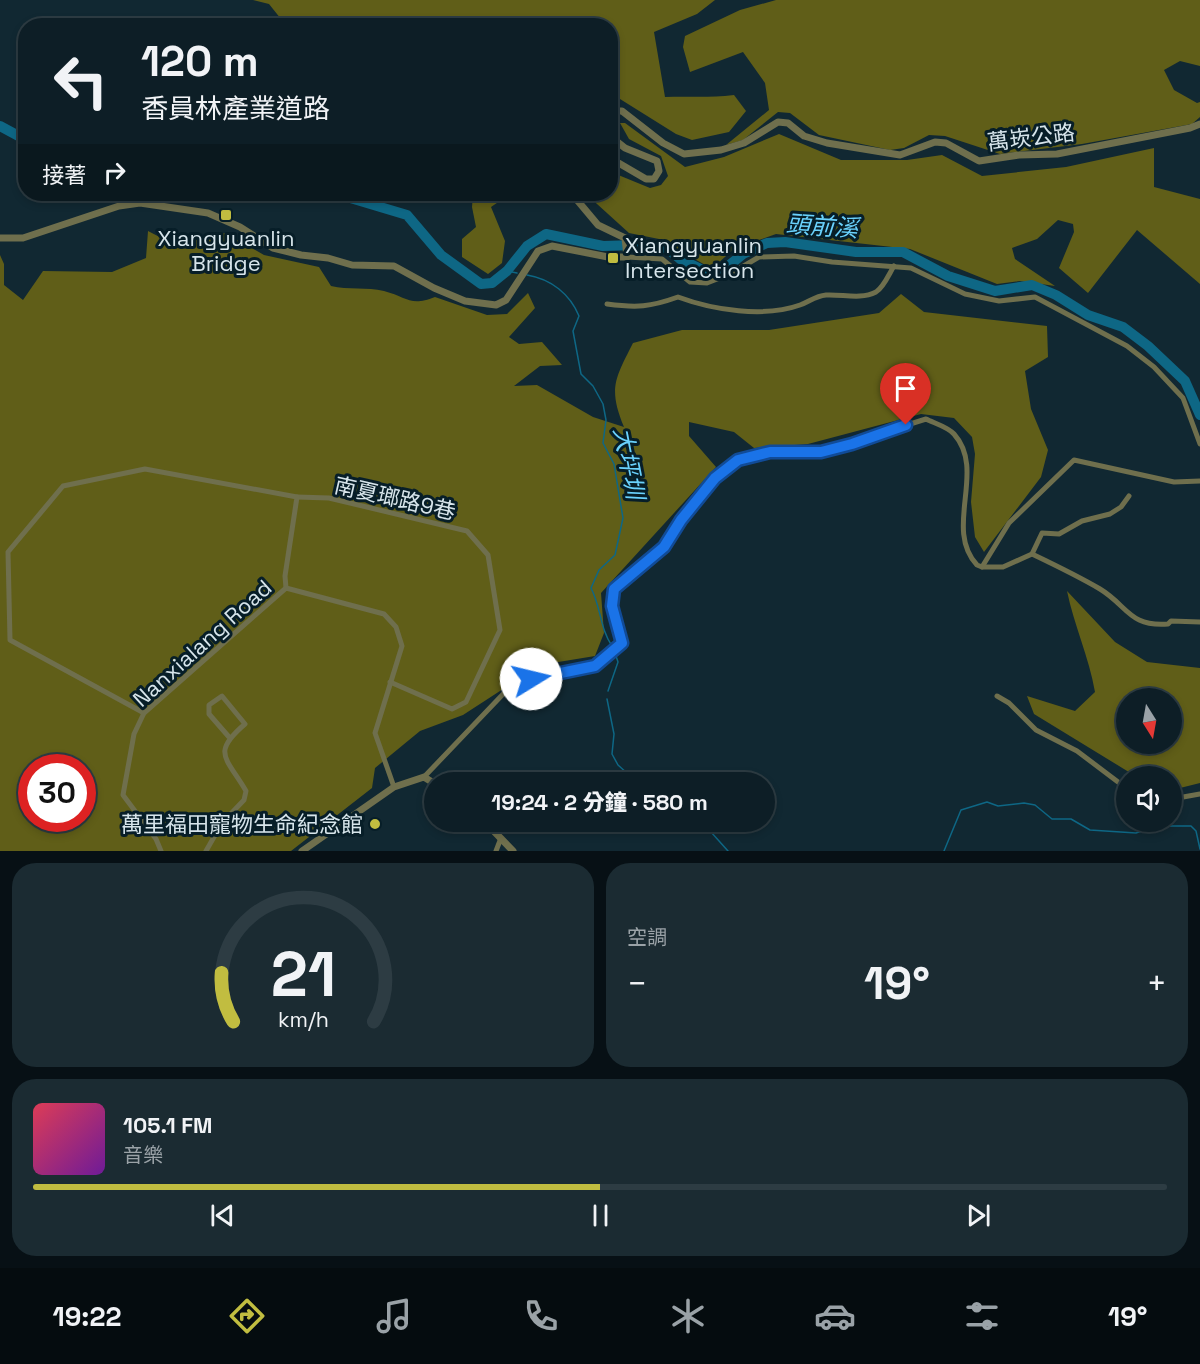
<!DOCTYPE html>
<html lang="zh-TW">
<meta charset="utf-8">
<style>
:root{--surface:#0d1e26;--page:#1b2b32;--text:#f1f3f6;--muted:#9aa2a7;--line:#2d3c43;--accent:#c1bd40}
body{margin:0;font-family:"Space Grotesk","Noto Sans TC",sans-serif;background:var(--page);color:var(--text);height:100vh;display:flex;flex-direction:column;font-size:22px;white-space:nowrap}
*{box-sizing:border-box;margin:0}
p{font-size:20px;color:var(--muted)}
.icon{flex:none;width:33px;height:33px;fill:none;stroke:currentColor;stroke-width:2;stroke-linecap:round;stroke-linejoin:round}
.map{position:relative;height:851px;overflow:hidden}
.panel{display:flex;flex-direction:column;gap:12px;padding:12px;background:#071015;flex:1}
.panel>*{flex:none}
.banner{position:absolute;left:18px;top:18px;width:600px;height:183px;border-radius:24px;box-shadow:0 3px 9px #0003,0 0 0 2px var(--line);background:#0d1e26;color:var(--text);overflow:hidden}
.needle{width:39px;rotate:169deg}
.buttons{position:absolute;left:1116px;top:688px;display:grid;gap:12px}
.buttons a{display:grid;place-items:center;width:66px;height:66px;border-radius:50%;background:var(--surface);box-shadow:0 3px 9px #0003,0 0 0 2px var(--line);font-size:30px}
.speed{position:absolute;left:18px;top:754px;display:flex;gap:12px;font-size:30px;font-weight:700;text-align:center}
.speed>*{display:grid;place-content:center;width:78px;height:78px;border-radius:50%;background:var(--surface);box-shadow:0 3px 9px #0003,0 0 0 2px var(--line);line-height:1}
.speed .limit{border:9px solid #d22;background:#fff;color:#111}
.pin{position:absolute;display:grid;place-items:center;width:51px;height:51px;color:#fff;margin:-62px -26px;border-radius:50% 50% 50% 0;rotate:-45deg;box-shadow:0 0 6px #0007}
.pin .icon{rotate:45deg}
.me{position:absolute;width:66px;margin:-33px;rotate:81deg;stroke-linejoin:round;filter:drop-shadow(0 0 4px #0008)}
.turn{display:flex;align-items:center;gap:21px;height:126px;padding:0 24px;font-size:27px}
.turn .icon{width:78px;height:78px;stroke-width:2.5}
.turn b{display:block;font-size:42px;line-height:51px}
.then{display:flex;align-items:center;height:57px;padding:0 24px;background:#0003;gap:12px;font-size:22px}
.big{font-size:45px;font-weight:800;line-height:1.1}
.panel .widget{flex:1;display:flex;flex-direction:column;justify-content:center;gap:9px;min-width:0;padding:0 21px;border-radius:24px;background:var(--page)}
.panel .dial{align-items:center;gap:0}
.dial svg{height:156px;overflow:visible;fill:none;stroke:var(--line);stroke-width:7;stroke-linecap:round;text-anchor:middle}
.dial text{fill:var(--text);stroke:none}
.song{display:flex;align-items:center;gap:18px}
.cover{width:72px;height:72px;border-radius:9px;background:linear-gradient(135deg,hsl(350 70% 55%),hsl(280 70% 35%))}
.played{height:6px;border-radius:3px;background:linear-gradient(90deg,var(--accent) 50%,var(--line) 50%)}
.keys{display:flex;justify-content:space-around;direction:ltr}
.heat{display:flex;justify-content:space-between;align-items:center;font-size:33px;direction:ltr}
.panel .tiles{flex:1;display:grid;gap:12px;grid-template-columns:1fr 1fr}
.widget:last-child{grid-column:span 2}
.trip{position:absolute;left:424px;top:772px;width:351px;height:60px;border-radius:30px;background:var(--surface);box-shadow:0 3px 9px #0003,0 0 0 2px var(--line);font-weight:800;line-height:60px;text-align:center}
.dock{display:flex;height:96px;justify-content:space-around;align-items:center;background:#050c0f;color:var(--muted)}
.dock .icon{width:42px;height:42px}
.dock .on{color:var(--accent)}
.dock b{font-size:27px;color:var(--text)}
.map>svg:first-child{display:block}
.forest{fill:#605e18;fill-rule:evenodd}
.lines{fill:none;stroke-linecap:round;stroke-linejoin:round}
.stream{stroke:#0e6785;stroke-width:1.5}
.river{stroke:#0e6785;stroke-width:10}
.minor{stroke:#6f6f4d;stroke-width:5}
.tertiary{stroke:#6f6f4d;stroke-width:7}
.route-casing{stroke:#114b97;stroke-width:15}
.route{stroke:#1a73e8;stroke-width:10}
.poi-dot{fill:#c1bd40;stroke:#071e28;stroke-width:2}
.labels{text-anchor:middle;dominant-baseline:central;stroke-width:6;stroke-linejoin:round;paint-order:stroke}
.street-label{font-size:22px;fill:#d7e5eb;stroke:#071e28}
.poi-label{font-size:22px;fill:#d7e5eb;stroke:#071e28}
.water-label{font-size:24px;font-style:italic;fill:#6ad2fd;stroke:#071e28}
</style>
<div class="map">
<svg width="1200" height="851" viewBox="0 0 1200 851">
<rect width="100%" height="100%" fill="#112832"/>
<g class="forest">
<path d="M253 0H715L697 14 654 32 665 97C689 96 709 98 734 95L746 111 729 132 692 140 676 134 620 99 611 101 610 26 249 25 281 19 269 4Z"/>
<path d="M776 0H1200V66L1180 61 1164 70 1174 90 1197 103 1200 102V117L1192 124 1082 144 1000 154 945 136 929 135 904 148 890 150 819 135 790 113 778 112 743 140 726 145 769 110 765 83 743 52 690 72 683 47 685 36 740 10Z"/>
<path d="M620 123H625L685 167 724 157 779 134 841 160H907L942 155 982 176 1066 167 1154 148V187L1200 199V284L1137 230 1088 293 1059 268 1074 232 1073 224 1058 220 1037 239 1012 248 1015 259 1055 286 1020 281 997 284 910 249 776 234 734 249 717 264 707 266 659 239 629 233 586 194H610L611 172 650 188 661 185 668 176 661 156 629 139Z"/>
<path d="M473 194H510L491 207 505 241 502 263 488 274 462 257V239L476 227 472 207Z"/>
<path d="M148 231 175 245 225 233 264 255 319 267 331 286C348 290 367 287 384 291 407 297 410 307 435 297L487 315 507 314 528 293 535 308 509 337 519 344 542 342 562 365 540 366 514 386 537 385 593 417 624 427C608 388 615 379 633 343L682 330H769L879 313 901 294 924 312 1047 326 1048 357 1025 371 1031 409 1048 450 1041 477 984 552 975 537 971 502 975 454 972 437 954 418 921 414 808 444 754 448 734 432 689 422V436L716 467 601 593 604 633 595 656 540 665 463 715 420 731 375 768 372 788 291 851H0V255L4 264V285L23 300 43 271 112 272 146 258ZM32 768H82V819H32Z"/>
<path d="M1067 591 1115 642 1147 662 1200 668V783L1172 790V777H1137L1034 714 1027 696 1075 711 1095 692C1089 657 1074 625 1067 591ZM1126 699H1172V744H1126Z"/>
</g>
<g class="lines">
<g class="stream">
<path d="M507 271 517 273"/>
<path d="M527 275C551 279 570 294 579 316L573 331 581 374 593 386 603 404 606 420 603 443 614 464 623 518 615 555 599 570 591 588C601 607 600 629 612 646"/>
<path d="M608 691 618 662 616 656"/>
<path d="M607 699 614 734 612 754 618 765 628 774 630 783"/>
<path d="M702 822 728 851"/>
<path d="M944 851 961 810 987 802 998 806 1024 803 1035 805 1052 819H1071L1090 830 1136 833 1156 826H1191L1196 831 1200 849"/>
</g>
<g class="river">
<path d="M0 126 26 140"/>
<path d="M304 194H337L407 215 441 255 481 284 492 283 507 271 527 246 546 234 603 246 635 245 667 248 680 259 707 272 722 271 743 254 767 243 785 242 856 252H903L948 276 995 291 1032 285 1056 295 1088 315 1123 327 1148 346 1185 381 1200 415"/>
</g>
<g class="minor">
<path d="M627 257 662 259 690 282 707 283 730 274 759 257 794 256 832 262 911 268 965 294 999 301 1035 297 1127 346 1154 367 1183 398 1200 444"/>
<path d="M607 304C637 308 650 307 678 297 713 310 764 318 800 305 809 302 815 296 826 295 843 294 860 300 876 292 884 287 889 274 894 266"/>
<path d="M297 497 329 498 467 531 488 555 500 630 466 702 452 709 390 682"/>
<path d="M1032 554 1042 533 1059 534 1082 521 1110 514 1121 507 1129 496"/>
<path d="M982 567H1003L1032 554C1055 565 1078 576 1100 589 1128 606 1129 627 1168 624L1171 621 1200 622"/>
<path d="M997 696 1009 703 1036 730 1077 751 1126 788"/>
<path d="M144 713 10 640 8 552 63 486 145 469 297 497 285 576 286 588"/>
<path d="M424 777 506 691 531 679 595 666 622 643 612 606 614 589 664 547 680 520 715 478 738 460 769 452H821L926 419C934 423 948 427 954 434 987 471 943 528 977 565L982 567 1009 523 1074 460 1174 482 1200 481"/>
<path d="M1172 799 1200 794"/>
<path d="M161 851 156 839 123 795 134 734 144 713 286 588 384 614 396 627 402 646 375 733 394 787"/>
<path d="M206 851 222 823 244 800 246 791C226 757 211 753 245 724L222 696 209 705V714L229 737"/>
<path d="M496 851 501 838"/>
</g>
<g class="tertiary">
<path d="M610 111H622L663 143 684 154 721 150 744 143 778 122 788 123 804 136 827 143 900 155 935 142 946 143 979 161 1019 155 1057 154 1190 128 1200 124"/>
<path d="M610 136 625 148 657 161 659 171 654 179H646L610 158"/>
<path d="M0 238H23L119 206 140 203 208 213 240 227 273 248 301 255 328 258 352 265 394 266 434 288 465 301 496 305 506 300 538 251 552 246 608 257H627L625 238 598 225 572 194"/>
<path d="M485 822 513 851"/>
<path d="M302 851 394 787 424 777 435 784"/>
</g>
</g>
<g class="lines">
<defs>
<path id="route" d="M531 679 595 666 622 643 612 606 614 589 664 547 681 520 715 478 738 460 770 452H821L852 444 906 425"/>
</defs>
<use href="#route" class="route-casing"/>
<use href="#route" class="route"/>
</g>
<g class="poi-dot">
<rect x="220" y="209" width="12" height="12" rx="3"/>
<rect x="607" y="252" width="12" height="12" rx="3"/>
<circle cx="375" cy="824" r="6"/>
</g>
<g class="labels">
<g class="street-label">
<text transform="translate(1031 137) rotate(-7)">萬崁公路</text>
<text transform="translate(395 498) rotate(13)">南夏瑯路9巷</text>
<text transform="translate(202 643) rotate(-42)">Nanxialang Road</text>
</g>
<g class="poi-label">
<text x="226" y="238">Xiangyuanlin<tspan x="226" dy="25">Bridge</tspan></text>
<text x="625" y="245" text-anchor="start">Xiangyuanlin<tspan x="625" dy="25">Intersection</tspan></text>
<text x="363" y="824" text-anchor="end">萬里福田寵物生命紀念館</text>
</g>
<g class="water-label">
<text transform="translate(822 226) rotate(4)">頭前溪</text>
<text transform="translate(629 463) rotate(79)">大坪圳</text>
</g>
</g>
</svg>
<div class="buttons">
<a><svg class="needle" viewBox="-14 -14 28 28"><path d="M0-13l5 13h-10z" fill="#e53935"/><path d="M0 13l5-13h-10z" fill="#9aa2a7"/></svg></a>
<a><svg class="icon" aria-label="sound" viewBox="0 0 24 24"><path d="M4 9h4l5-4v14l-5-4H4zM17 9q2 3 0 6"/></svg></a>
</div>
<div class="speed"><div class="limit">30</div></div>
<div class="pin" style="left:906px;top:425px;background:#d93025"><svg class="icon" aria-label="arrive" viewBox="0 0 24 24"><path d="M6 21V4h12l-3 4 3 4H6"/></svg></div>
<svg class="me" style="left:531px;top:679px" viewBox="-20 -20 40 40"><circle r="19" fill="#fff"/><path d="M0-13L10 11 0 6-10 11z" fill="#1a73e8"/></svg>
<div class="trip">19:24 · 2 分鐘 · 580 m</div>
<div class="banner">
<div class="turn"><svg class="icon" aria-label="left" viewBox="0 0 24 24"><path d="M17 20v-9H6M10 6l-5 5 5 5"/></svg><div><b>120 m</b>香員林產業道路</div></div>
<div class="then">接著<svg class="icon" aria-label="right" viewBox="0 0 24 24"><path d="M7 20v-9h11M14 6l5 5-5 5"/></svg></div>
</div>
</div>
<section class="panel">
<div class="tiles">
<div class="widget dial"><svg viewBox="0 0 100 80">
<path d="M14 69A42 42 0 1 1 86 69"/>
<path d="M14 69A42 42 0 0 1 8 44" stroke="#c1bd40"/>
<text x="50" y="56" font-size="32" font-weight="700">21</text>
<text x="50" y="72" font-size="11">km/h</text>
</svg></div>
<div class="widget"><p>空調</p>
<div class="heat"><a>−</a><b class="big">19°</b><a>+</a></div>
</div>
<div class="widget">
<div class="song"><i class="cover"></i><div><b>105.1 FM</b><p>音樂</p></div></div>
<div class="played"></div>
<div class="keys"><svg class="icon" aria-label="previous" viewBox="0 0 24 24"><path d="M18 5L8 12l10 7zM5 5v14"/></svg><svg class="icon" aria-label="pause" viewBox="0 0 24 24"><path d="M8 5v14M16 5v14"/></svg><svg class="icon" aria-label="next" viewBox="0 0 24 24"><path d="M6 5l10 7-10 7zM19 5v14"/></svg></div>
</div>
</div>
</section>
<nav class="dock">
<b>19:22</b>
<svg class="icon on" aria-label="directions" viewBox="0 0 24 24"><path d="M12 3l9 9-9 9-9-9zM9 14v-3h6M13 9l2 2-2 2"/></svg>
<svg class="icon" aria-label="music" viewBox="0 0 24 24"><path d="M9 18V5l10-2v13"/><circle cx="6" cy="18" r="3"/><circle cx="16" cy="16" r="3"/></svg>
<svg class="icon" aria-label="phone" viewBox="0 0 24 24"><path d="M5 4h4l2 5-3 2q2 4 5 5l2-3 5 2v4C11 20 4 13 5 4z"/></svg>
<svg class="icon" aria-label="climate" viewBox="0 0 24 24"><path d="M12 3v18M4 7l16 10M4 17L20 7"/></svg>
<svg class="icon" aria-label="car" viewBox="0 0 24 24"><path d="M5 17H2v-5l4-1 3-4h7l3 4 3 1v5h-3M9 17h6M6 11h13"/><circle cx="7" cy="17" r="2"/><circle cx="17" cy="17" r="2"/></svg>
<svg class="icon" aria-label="filters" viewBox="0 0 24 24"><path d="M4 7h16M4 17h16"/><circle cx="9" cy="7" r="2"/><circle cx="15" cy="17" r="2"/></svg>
<b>19°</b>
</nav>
